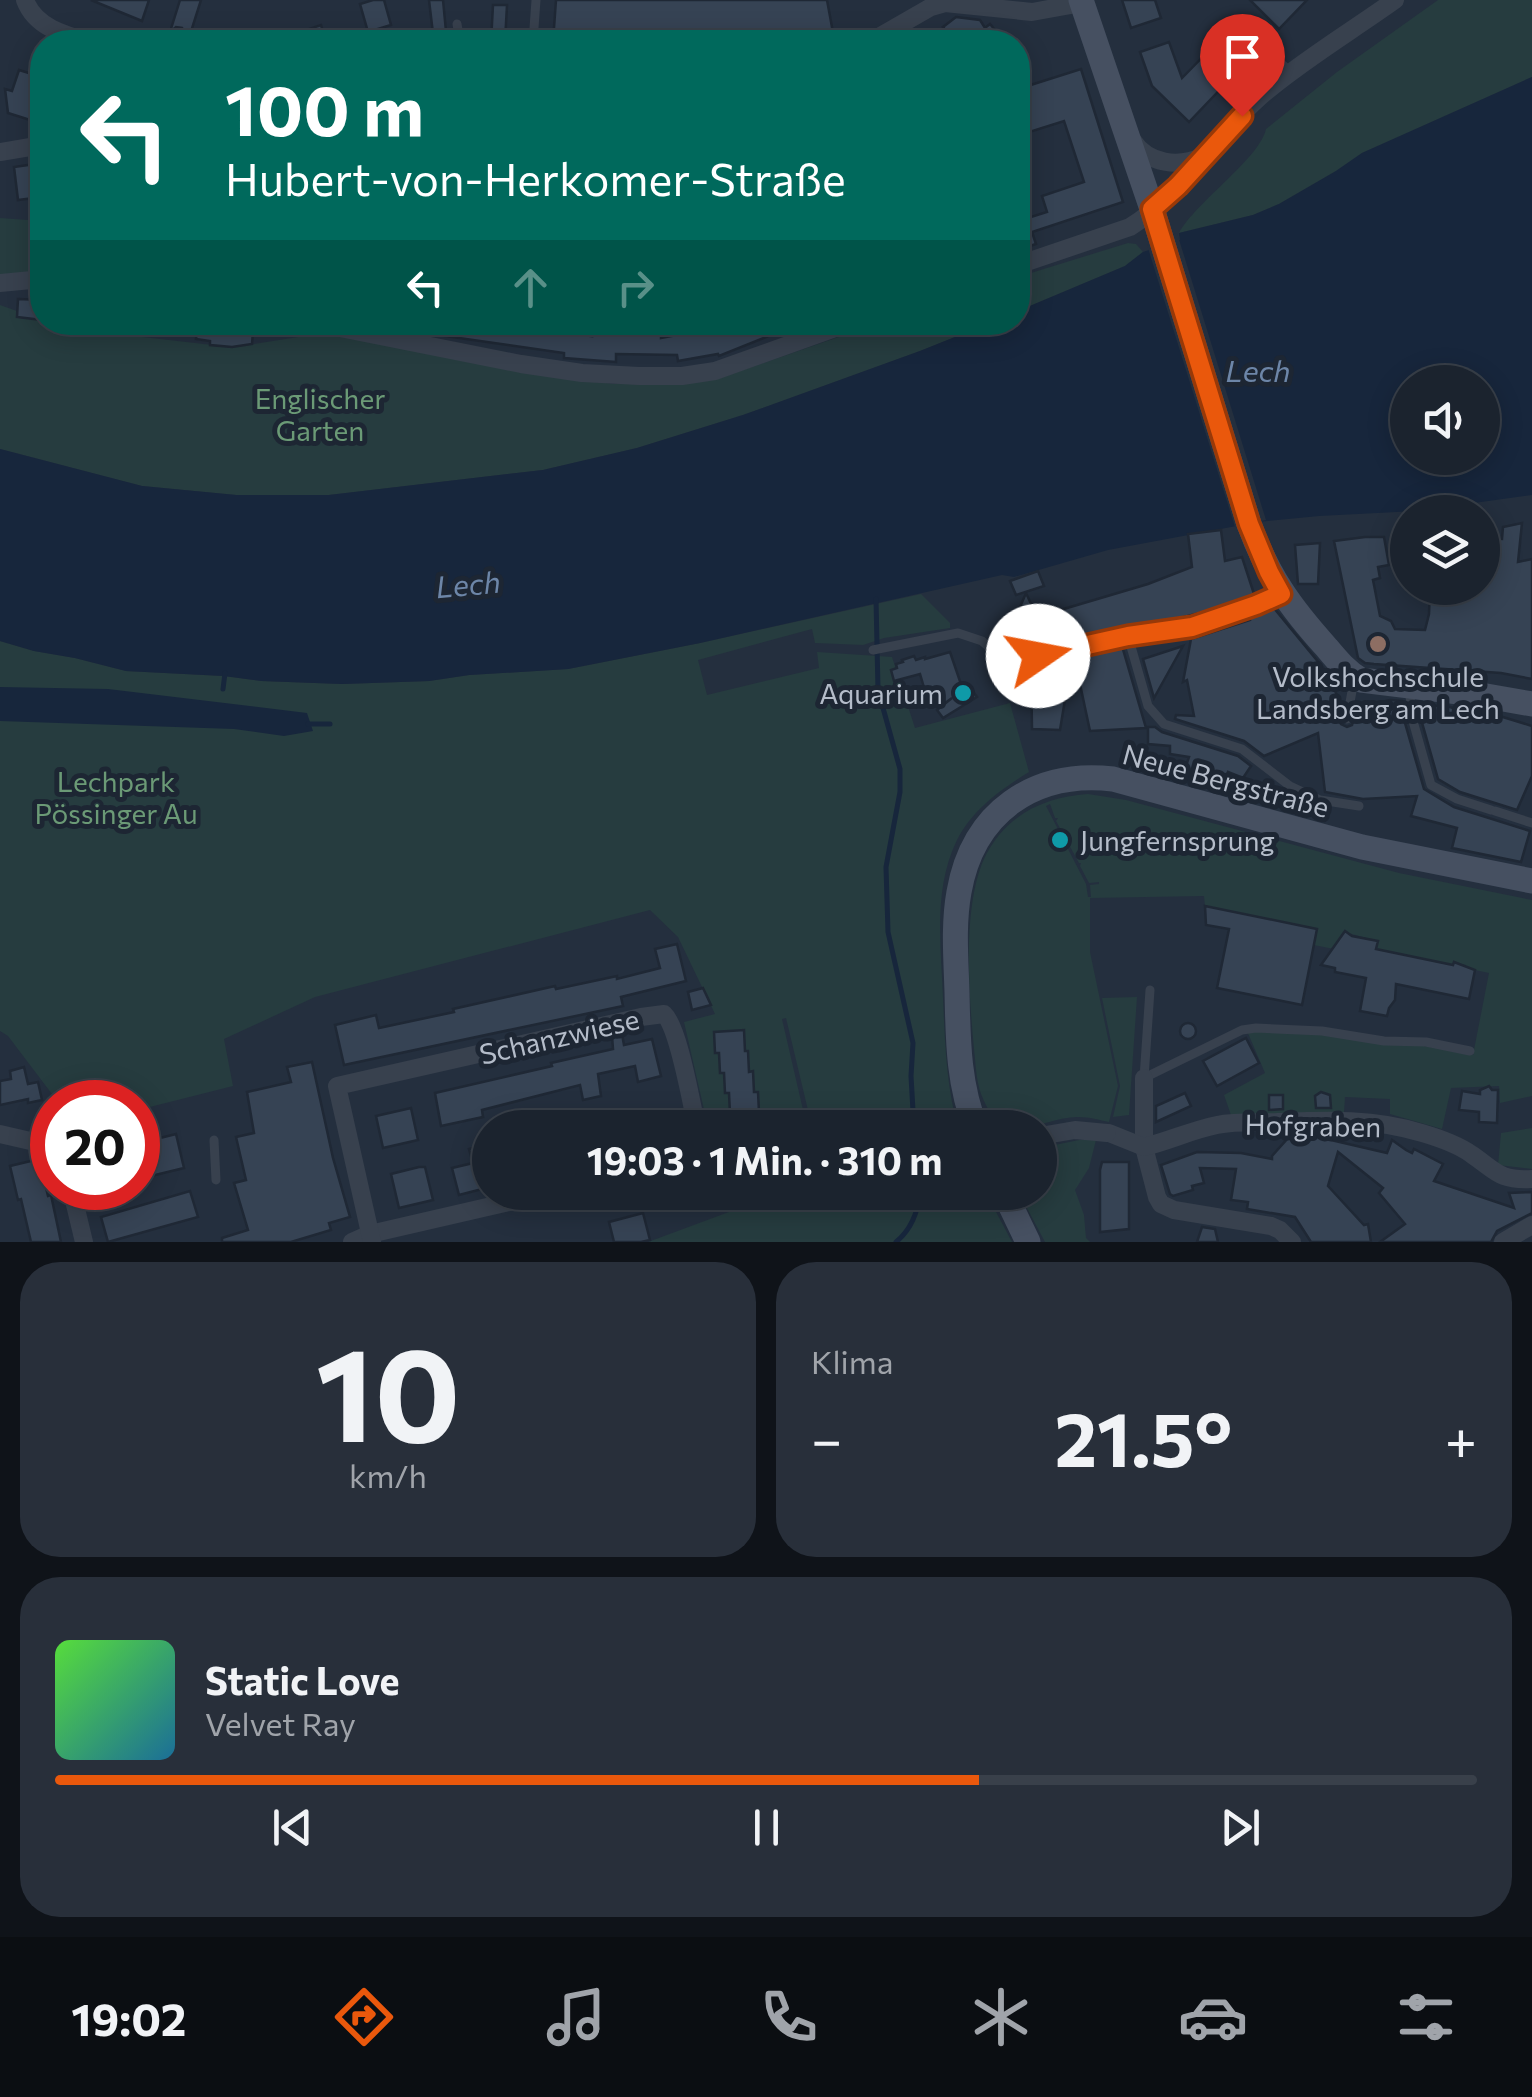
<!DOCTYPE html>
<html lang="de">
<meta charset="utf-8">
<style>
:root{--surface:#1b232e;--page:#282f3a;--text:#f1f3f6;--muted:#a0a4aa;--line:#39404a;--accent:#ea580c}
body{margin:0;font-family:Commissioner,sans-serif;background:var(--page);color:var(--text);height:100vh;display:flex;flex-direction:column;font-size:38px;white-space:nowrap}
*{box-sizing:border-box;margin:0}
p{font-size:32px;color:var(--muted)}
.icon{flex:none;width:55px;height:55px;fill:none;stroke:currentColor;stroke-width:2;stroke-linecap:round;stroke-linejoin:round}
.map{position:relative;height:1242px;overflow:hidden}
.side{display:flex;flex-direction:column;gap:20px;padding:20px;background:#0f1319;flex:1}
.side>*{flex:none}
.top-card{position:absolute;left:30px;top:30px;width:1000px;height:305px;border-radius:40px;box-shadow:0 5px 25px #0003,0 0 0 2px var(--line);background:#00695c;color:#fff;overflow:hidden}
.buttons{position:absolute;left:1390px;top:365px;display:grid;gap:20px}
.buttons a{display:grid;place-items:center;width:110px;height:110px;border-radius:50%;background:var(--surface);box-shadow:0 5px 25px #0003,0 0 0 2px var(--line);font-size:50px}
.speed{position:absolute;left:30px;top:1080px;display:flex;gap:20px;font-size:50px;font-weight:700;text-align:center}
.speed>*{display:grid;place-content:center;width:130px;height:130px;border-radius:50%;background:var(--surface);box-shadow:0 5px 25px #0003,0 0 0 2px var(--line);line-height:1}
.speed .limit{border:15px solid #d22;background:#fff;color:#111}
.pin{position:absolute;display:grid;place-items:center;width:85px;height:85px;color:#fff;margin:-102px -42px;border-radius:50% 50% 50% 0;rotate:-45deg;box-shadow:0 0 10px #0007}
.pin .icon{rotate:45deg}
.me{position:absolute;width:110px;margin:-55px;rotate:78deg;stroke-linejoin:round;filter:drop-shadow(0 0 8px #0008)}
.turn{display:flex;align-items:center;gap:35px;height:210px;padding:0 30px;font-size:45px}
.turn .icon{width:130px;height:130px;stroke-width:2.5}
.turn b{display:block;font-size:70px;line-height:85px}
.lanes{display:flex;align-items:center;height:95px;padding:0 30px;background:#0003;justify-content:center;gap:50px;direction:ltr}
.lanes .off{opacity:.35}
.big{font-size:75px;font-weight:700;line-height:1.1}
.side .tile{flex:1;display:flex;flex-direction:column;justify-content:center;gap:15px;min-width:0;padding:0 35px;border-radius:40px;background:var(--page)}
.side .dial{align-items:center;gap:0}
.dial b{font-size:130px;line-height:1}
.song{display:flex;align-items:center;gap:30px}
.cover{width:120px;height:120px;border-radius:15px;background:linear-gradient(135deg,hsl(110 70% 55%),hsl(200 70% 35%))}
.played{height:10px;border-radius:5px;background:linear-gradient(90deg,var(--accent) 65%,var(--line) 65%)}
.keys{display:flex;justify-content:space-around;direction:ltr}
.heat{display:flex;justify-content:space-between;align-items:center;font-size:55px;direction:ltr}
.side .tiles{flex:1;display:grid;gap:20px;grid-template-columns:1fr 1fr}
.tile:last-child{grid-column:span 2}
.trip{position:absolute;left:472px;top:1110px;width:585px;height:100px;border-radius:50px;background:var(--surface);box-shadow:0 5px 25px #0003,0 0 0 2px var(--line);font-weight:700;line-height:100px;text-align:center}
.tab-bar{display:flex;height:160px;justify-content:space-around;align-items:center;background:#0b0e12;color:var(--muted)}
.tab-bar .icon{width:70px;height:70px}
.tab-bar .selected{color:var(--accent)}
.tab-bar b{font-size:45px;color:var(--text)}
.map>svg:first-child{display:block}
.green{fill:#263c3f;fill-rule:evenodd}
.water{fill:#17263c;fill-rule:evenodd}
.pier{fill:#242f3e}
.lines{fill:none;stroke-linecap:round;stroke-linejoin:round}
.stream{stroke:#17263c;stroke-width:5}
.building{fill:#364354;stroke:#1f2835;stroke-width:2.5}
.service{stroke:#38414e;stroke-width:9}
.minor{stroke:#38414e;stroke-width:18}
.secondary{stroke:#465061;stroke-width:25}
.route-casing{stroke:#983908;stroke-width:25}
.route{stroke:#ea580c;stroke-width:18}
.education-dot{fill:#8d6e63;stroke:#1d2633;stroke-width:4}
.culture-dot{fill:#0f9aa8;stroke:#1d2633;stroke-width:4}
.labels{text-anchor:middle;dominant-baseline:central;stroke-width:10;stroke-linejoin:round;paint-order:stroke}
.park-label{font-size:28px;fill:#6b9a76;stroke:#1d2633}
.poi-label{font-size:28px;fill:#b4bcc9;stroke:#1d2633}
.street-label{font-size:28px;fill:#b4bcc9;stroke:#1d2633}
.water-label{font-size:30px;font-style:italic;fill:#6d86a8;stroke:#1d2633}
</style>
<div class="map">
<svg width="1532" height="1242" viewBox="0 0 1532 1242">
<rect width="100%" height="100%" fill="#242f3e"/>
<g class="green">
<path d="M1438 0H1532V77L1362 153 1336 171 1279 204 1253 215 1179 233C1196 202 1260 158 1266 129L1337 72Z"/>
<path d="M0 218 42 221V274L0 277Z"/>
<path d="M1128 243 1136 244 1143 252 1125 266 1018 311V277Z"/>
<path d="M0 305 42 320V322L73 329 221 346 236 347 317 334H327L560 378 615 384H684L717 379 879 323H990L920 351 743 415 637 448 543 470 329 495H236L142 486 0 449Z"/>
<path d="M921 594 950 623V628L884 638 863 645 815 643 812 629 698 660 707 695 819 668 817 652 892 657 915 728 1010 703 1029 772C1000 790 973 809 957 840 933 889 941 945 943 998 945 1042 946 1085 958 1127H812L786 1018 782 1019 807 1127H708L684 1022 715 1014 678 937 650 910 315 997 224 1039 233 1086 138 1110V1102H58L8 1036 0 1031V641L34 651 75 658 126 671 224 676 262 681 342 684 429 681 469 675 568 669 700 643Z"/>
<path d="M1088 794 1126 800 1399 873 1532 900V1096L1500 1103 1499 1086 1451 1088 1442 1129 1390 1114V1099L1345 1097 1344 1112 1231 1115 1224 1095 1265 1073 1247 1031C1324 1033 1399 1039 1473 1055L1489 973 1466 968V965L1454 963 1453 965 1376 949 1377 941 1348 933 1343 934 1340 938 1339 950 1314 945 1317 929 1205 906 1204 896 1090 898V952L1118 1086 1109 1122C1100 1120 1089 1117 1079 1117 1053 1116 1021 1138 998 1119 992 1115 987 1108 984 1101 976 1085 976 1066 974 1049 969 996 962 908 984 859 1004 816 1043 797 1088 794ZM1050 804 1055 818H1058L1056 821 1079 863H1081L1080 866 1089 883 1099 882V884L1090 885 1091 897H1088L1086 884 1067 847H1060L1056 842 1060 833 1046 806Z"/>
<path d="M1137 997 1129 1115 1113 1117 1120 1086 1102 998Z"/>
<path d="M1532 1128V1169L1498 1165 1501 1133Z"/>
<path d="M1079 1140H1096L1089 1168 1075 1190 1084 1215 1086 1238 1090 1242H1045L1019 1193 1040 1192V1148Z"/>
<path d="M783 1192 986 1193 1012 1242H648Z"/>
</g>
<g class="water">
<path d="M1532 77V495L1416 511 1319 516 1258 522 1108 550 1014 577 1002 575 700 643 568 669 469 675 429 681 342 684 262 681 224 676 126 671 75 658 34 651 0 641V449L142 486 236 495H329L543 470 637 448 743 415 920 351 990 323 1018 322V311L1125 266 1143 252 1180 240 1179 233 1253 215 1279 204 1336 171 1362 153ZM1408 382H1482V458H1408Z"/>
<path d="M0 687 108 689 307 713 313 731 284 736 234 729 0 721Z"/>
</g>
<path class="pier" d="M1177 233 1266 520 1235 527 1147 245 1174 236V234Z"/>
<g class="lines">
<g class="stream">
<path d="M876 599 878 690 900 769V792L886 867 888 932 913 1043 911 1076 914 1128"/>
<path d="M223 689 225 673"/>
<path d="M308 724H330"/>
<path d="M896 1242C912 1229 918 1212 920 1192"/>
</g>
</g>
<g class="building">
<path d="M91 0H149L142 21Z"/>
<path d="M180 0H201L189 38 182 28 176 27 170 32Z"/>
<path d="M373 0H384L391 25 368 32 360 4Z"/>
<path d="M429 0H443L447 42H434Z"/>
<path d="M556 0H827L834 38 808 42 806 32 770 36 771 42H738L737 40 611 42 582 38 581 42H553Z"/>
<path d="M1122 0H1155L1161 18 1131 28Z"/>
<path d="M1250 0H1307L1279 29Z"/>
<path d="M493 5H507L505 42H491Z"/>
<path d="M956 17 980 20 985 28 990 24 1000 36 994 41 995 42H955L943 27Z"/>
<path d="M321 25 326 42H303L300 32Z"/>
<path d="M1227 32 1252 56 1189 122 1152 86 1140 52 1169 42 1182 78Z"/>
<path d="M1081 69 1123 202 1032 232 1036 244 1018 250V196H1021L1028 218 1047 212 1042 196 1084 182 1064 121 1020 135 1018 126V89Z"/>
<path d="M19 70 42 77V108L35 105 30 120 8 113 5 89 12 91Z"/>
<path d="M42 163V197L18 200 14 167Z"/>
<path d="M18 299 42 300V320L17 317Z"/>
<path d="M198 322H234V329L253 331 252 344 232 347 210 345V341L196 339Z"/>
<path d="M446 322H544L543 331 592 336 591 322H661V338L714 328 713 322 801 323 719 356 718 354 678 361 677 355 616 354V362L564 358V353L445 336Z"/>
<path d="M1522 523 1518 562 1532 559V679L1501 673 1374 664 1365 663 1358 658 1334 541 1365 537H1384L1389 565 1378 567 1380 578 1373 580 1380 616 1391 621 1395 629 1425 630 1429 614 1430 588 1482 589 1485 538 1502 539 1503 527Z"/>
<path d="M1221 530 1225 561 1242 557 1255 597 1228 606 1164 622 1036 648 1032 651 1018 650 1017 614 1026 593 1033 608 1040 616 1148 584 1192 567 1188 534Z"/>
<path d="M1320 543 1318 584H1298L1295 545Z"/>
<path d="M1038 571 1044 586 1016 595 1010 581Z"/>
<path d="M1273 607 1329 675 1341 706 1339 719 1341 724 1347 727 1352 725 1357 708 1390 700 1402 701 1405 723 1424 789 1454 807 1530 831 1521 862 1452 848 1457 828 1411 816 1417 796 1363 799 1325 792 1318 733 1264 756 1244 741 1175 719 1176 715 1194 716 1187 680 1183 682 1191 639 1250 620 1249 616Z"/>
<path d="M1122 646 1146 728 1090 731 1074 656Z"/>
<path d="M1183 646 1154 698 1143 659Z"/>
<path d="M950 652 963 690 969 686 977 697 943 718 937 710 952 698 941 706 935 688 925 691 920 674 894 681 891 670 897 668 896 664 903 662 902 660 914 656 916 660 925 657V659Z"/>
<path d="M1072 657 1060 730 1032 729 1031 665Z"/>
<path d="M1419 704 1450 707 1470 714 1471 710 1493 714 1532 726V776L1517 810 1460 792 1438 779 1421 719Z"/>
<path d="M1148 727H1155L1162 732 1238 756 1251 766 1243 778 1228 772 1223 788 1183 775 1189 757 1170 754V746L1148 744Z"/>
<path d="M1205 906 1317 929 1302 1005 1217 988 1229 929 1206 925Z"/>
<path d="M1345 931 1352 936 1378 941 1376 949 1453 965 1454 962 1475 970 1469 999 1396 984 1395 1000 1389 1008 1387 1016 1360 1011 1366 978 1335 972V968L1321 965Z"/>
<path d="M677 944 686 981 621 997 623 1006 344 1065 335 1025 376 1015 379 1028 454 1012 453 1009 555 986 556 989 617 976V979L660 968 655 949Z"/>
<path d="M703 988 711 1005 692 1010 688 992Z"/>
<circle cx="1188" cy="1031" r="8"/>
<path d="M744 1030 745 1051H748L749 1072 753 1071 754 1092H758L759 1112H763L764 1128H735L734 1114H730L729 1093H725L724 1073H720L719 1053H715L714 1032Z"/>
<path d="M622 1034 624 1045 652 1039 661 1076 638 1082 635 1066 598 1074 601 1096 583 1100 580 1085 482 1110 483 1117 441 1126 435 1093 552 1066 551 1063 613 1049 612 1036Z"/>
<path d="M1246 1038 1259 1063 1217 1086 1203 1061Z"/>
<path d="M312 1062 333 1158 350 1217 329 1223 331 1230 291 1242H222V1238L248 1230 234 1183 246 1180 236 1137 254 1133 247 1092 291 1082 287 1067Z"/>
<path d="M24 1067 28 1084 38 1082 42 1100 28 1103V1099L0 1105V1081L11 1079 10 1071Z"/>
<path d="M1489 1086 1492 1090H1498L1497 1123 1479 1122V1112L1459 1110 1462 1091 1480 1094V1090Z"/>
<path d="M1321 1092 1330 1095 1331 1108H1316L1315 1096Z"/>
<path d="M1185 1093 1191 1106 1156 1122V1106Z"/>
<path d="M1269 1095H1283V1109L1269 1110Z"/>
<path d="M411 1108 418 1140 383 1148 376 1116Z"/>
<path d="M669 1113 673 1128H633L632 1122Z"/>
<path d="M176 1134 184 1168 147 1177 141 1152 158 1148 156 1139Z"/>
<path d="M1289 1137H1318L1387 1153 1392 1140 1406 1150 1412 1153 1414 1149 1443 1164 1434 1181 1514 1208 1509 1193 1532 1192V1213L1497 1231 1491 1242H1380L1405 1224 1379 1193 1383 1188 1338 1152 1328 1186 1364 1225 1368 1224 1371 1242H1311L1295 1217 1247 1209 1248 1202 1231 1200 1236 1169 1200 1168 1204 1183 1192 1186 1193 1190 1173 1196 1170 1194 1161 1165 1197 1152 1241 1153 1272 1159V1156Z"/>
<path d="M483 1145 490 1170V1187L459 1195 452 1168 473 1163 469 1149Z"/>
<path d="M39 1159 48 1196 51 1195 61 1242H31L21 1199 18 1200 10 1166Z"/>
<path d="M1102 1162H1129V1229L1100 1232V1170Z"/>
<path d="M419 1167H425L433 1200 399 1208 391 1174Z"/>
<path d="M190 1191 198 1217 108 1242 101 1217Z"/>
<path d="M682 1192H734L735 1198 686 1209Z"/>
<path d="M643 1213 650 1240 641 1242H614L609 1222Z"/>
<path d="M1202 1227 1215 1229 1218 1242H1197Z"/>
</g>
<g class="lines">
<g class="service">
<path d="M457 24 460 42"/>
<path d="M177 42 179 35"/>
<path d="M533 42 536 0"/>
<path d="M1261 47 1290 71"/>
<path d="M1128 636 1148 706 1164 724 1242 749 1290 786 1320 800 1359 806"/>
<path d="M873 650 958 633 982 641 1002 658H1028"/>
<path d="M1038 656 1128 636 1192 627 1256 605 1279 595"/>
<path d="M1409 688 1413 721 1431 785 1457 799 1491 810"/>
<path d="M1347 719 1354 680"/>
<path d="M1495 811 1532 823"/>
<path d="M1150 990 1144 1078 1242 1030 1256 1028 1322 1031 1384 1041 1426 1042 1470 1051"/>
<path d="M214 1140 216 1180"/>
</g>
<g class="minor">
<path d="M25 0C35 27 64 35 90 42"/>
<path d="M870 42 931 7 945 3 1032 12 1082 3"/>
<path d="M1133 141C1148 164 1179 168 1203 156"/>
<path d="M0 152 42 145"/>
<path d="M1018 265 1130 227C1185 193 1218 131 1268 90 1308 57 1353 30 1395 0"/>
<path d="M0 283 42 279"/>
<path d="M310 322 521 364 582 373 639 376H682L715 371 852 322"/>
<path d="M1144 1078V1147L1157 1197 1161 1204 1174 1210 1271 1226 1280 1230 1292 1242"/>
<path d="M1109 1133 1144 1147C1169 1141 1192 1130 1217 1125 1237 1121 1258 1123 1278 1122 1328 1120 1374 1118 1422 1133 1439 1138 1457 1144 1471 1154 1496 1171 1499 1181 1532 1179"/>
<path d="M0 1134 52 1146"/>
<path d="M1040 1136 1075 1130 1107 1133"/>
<path d="M71 1188 84 1242"/>
<path d="M352 1242 370 1234 552 1192"/>
<path d="M372 1242 337 1086 641 1017 664 1014C679 1028 691 1103 697 1128"/>
<path d="M1503 1242 1532 1225"/>
</g>
<g class="secondary">
<path d="M1081 0 1152 209 1249 524C1268 576 1290 607 1327 648 1337 660 1347 672 1361 680L1475 694 1532 704"/>
<path d="M976 1128C958 1085 958 1037 957 992 956 959 953 925 959 892 973 812 1034 770 1113 779L1362 847 1532 881"/>
<path d="M1004 1192 1028 1242"/>
</g>
</g>
<g class="lines">
<defs>
<path id="route" d="M1038 656 1128 636 1192 627 1256 605 1281 594 1269 572 1249 524 1152 209 1178 186 1242 116"/>
</defs>
<use href="#route" class="route-casing"/>
<use href="#route" class="route"/>
</g>
<circle class="education-dot" cx="1378" cy="644" r="10"/>
<g class="culture-dot">
<circle cx="963" cy="693" r="10"/>
<circle cx="1060" cy="840" r="10"/>
</g>
<g class="labels">
<g class="park-label">
<text x="320" y="398">Englischer<tspan x="320" dy="32">Garten</tspan></text>
<text x="116" y="781">Lechpark<tspan x="116" dy="32">Pössinger Au</tspan></text>
</g>
<g class="poi-label">
<text x="1378" y="676">Volkshochschule<tspan x="1378" dy="32">Landsberg am Lech</tspan></text>
<text x="943" y="693" text-anchor="end">Aquarium</text>
<text x="1080" y="840" text-anchor="start">Jungfernsprung</text>
</g>
<g class="street-label">
<text transform="translate(1226 780) rotate(15)">Neue Bergstraße</text>
<text transform="translate(559 1036) rotate(-13)">Schanzwiese</text>
<text transform="translate(1313 1125) rotate(1)">Hofgraben</text>
</g>
<g class="water-label">
<text x="1258" y="369">Lech</text>
<text transform="translate(468 583) rotate(-5)">Lech</text>
</g>
</g>
</svg>
<div class="buttons">
<a><svg class="icon" aria-label="sound" viewBox="0 0 24 24"><path d="M4 9h4l5-4v14l-5-4H4zM17 9q2 3 0 6"/></svg></a>
<a><svg class="icon" aria-label="layers" viewBox="0 0 24 24"><path d="M12 4l9 5-9 5-9-5zM3 14l9 5 9-5"/></svg></a>
</div>
<div class="speed"><div class="limit">20</div></div>
<div class="pin" style="left:1242px;top:116px;background:#d93025"><svg class="icon" aria-label="arrive" viewBox="0 0 24 24"><path d="M6 21V4h12l-3 4 3 4H6"/></svg></div>
<svg class="me" style="left:1038px;top:656px" viewBox="-20 -20 40 40"><circle r="19" fill="#fff"/><path d="M0-13L10 11 0 6-10 11z" fill="#ea580c"/></svg>
<div class="trip">19:03 · 1 Min. · 310 m</div>
<div class="top-card">
<div class="turn"><svg class="icon" aria-label="left" viewBox="0 0 24 24"><path d="M17 20v-9H6M10 6l-5 5 5 5"/></svg><div><b>100 m</b>Hubert-von-Herkomer-Straße</div></div>
<div class="lanes"><svg class="icon" aria-label="left" viewBox="0 0 24 24"><path d="M17 20v-9H6M10 6l-5 5 5 5"/></svg><svg class="icon off" aria-label="ahead" viewBox="0 0 24 24"><path d="M12 20V5M6 11l6-6 6 6"/></svg><svg class="icon off" aria-label="right" viewBox="0 0 24 24"><path d="M7 20v-9h11M14 6l5 5-5 5"/></svg></div>
</div>
</div>
<section class="side">
<div class="tiles">
<div class="tile dial"><b>10</b><p>km/h</p></div>
<div class="tile"><p>Klima</p>
<div class="heat"><a>−</a><b class="big">21.5°</b><a>+</a></div>
</div>
<div class="tile">
<div class="song"><i class="cover"></i><div><b>Static Love</b><p>Velvet Ray</p></div></div>
<div class="played"></div>
<div class="keys"><svg class="icon" aria-label="previous" viewBox="0 0 24 24"><path d="M18 5L8 12l10 7zM5 5v14"/></svg><svg class="icon" aria-label="pause" viewBox="0 0 24 24"><path d="M8 5v14M16 5v14"/></svg><svg class="icon" aria-label="next" viewBox="0 0 24 24"><path d="M6 5l10 7-10 7zM19 5v14"/></svg></div>
</div>
</div>
</section>
<nav class="tab-bar">
<b>19:02</b>
<svg class="icon selected" aria-label="directions" viewBox="0 0 24 24"><path d="M12 3l9 9-9 9-9-9zM9 14v-3h6M13 9l2 2-2 2"/></svg>
<svg class="icon" aria-label="music" viewBox="0 0 24 24"><path d="M9 18V5l10-2v13"/><circle cx="6" cy="18" r="3"/><circle cx="16" cy="16" r="3"/></svg>
<svg class="icon" aria-label="phone" viewBox="0 0 24 24"><path d="M5 4h4l2 5-3 2q2 4 5 5l2-3 5 2v4C11 20 4 13 5 4z"/></svg>
<svg class="icon" aria-label="climate" viewBox="0 0 24 24"><path d="M12 3v18M4 7l16 10M4 17L20 7"/></svg>
<svg class="icon" aria-label="car" viewBox="0 0 24 24"><path d="M5 17H2v-5l4-1 3-4h7l3 4 3 1v5h-3M9 17h6M6 11h13"/><circle cx="7" cy="17" r="2"/><circle cx="17" cy="17" r="2"/></svg>
<svg class="icon" aria-label="filters" viewBox="0 0 24 24"><path d="M4 7h16M4 17h16"/><circle cx="9" cy="7" r="2"/><circle cx="15" cy="17" r="2"/></svg>
</nav>
